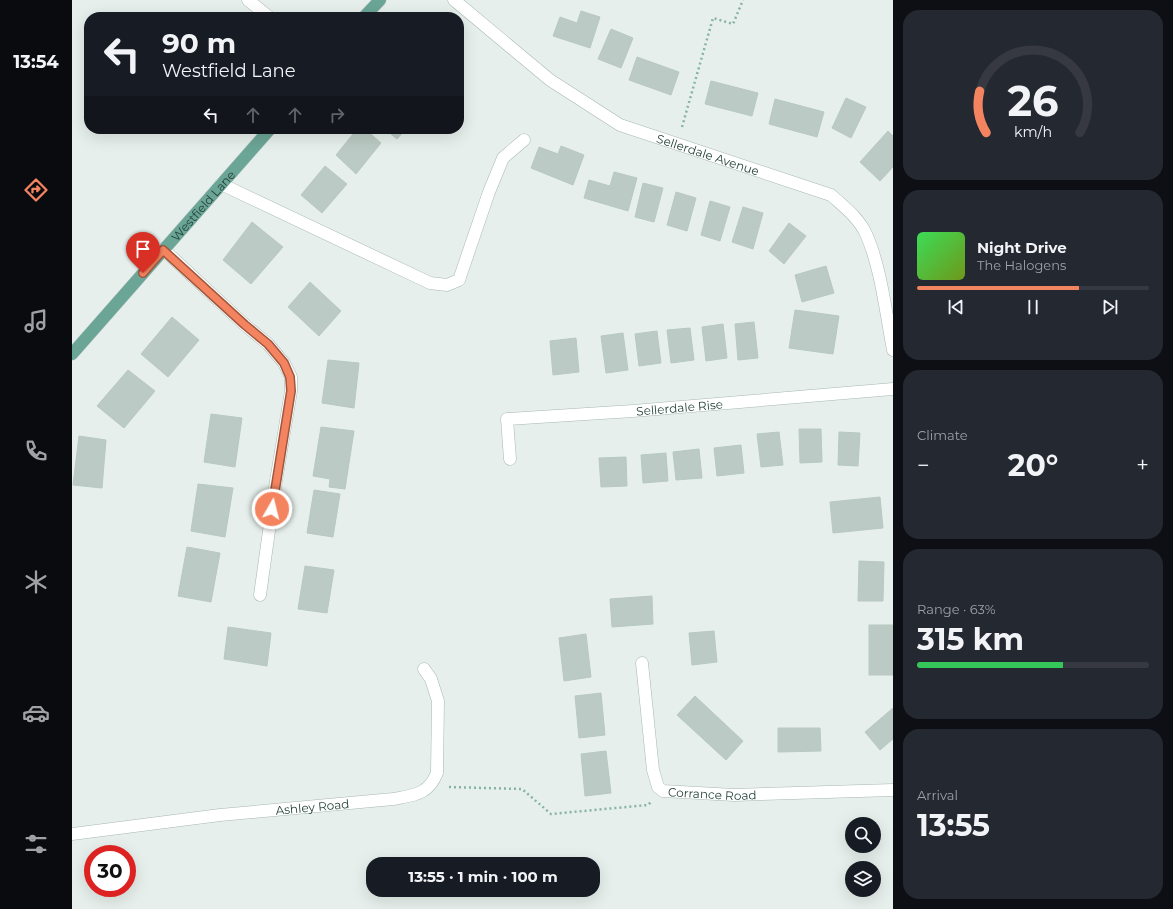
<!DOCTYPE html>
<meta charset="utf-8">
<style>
:root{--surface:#171b24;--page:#242831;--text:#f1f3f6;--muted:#9ea1a6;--line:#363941;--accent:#f4845f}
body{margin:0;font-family:Montserrat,sans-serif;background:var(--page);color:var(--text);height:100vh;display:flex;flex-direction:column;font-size:15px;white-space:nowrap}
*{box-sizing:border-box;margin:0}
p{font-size:13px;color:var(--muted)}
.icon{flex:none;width:22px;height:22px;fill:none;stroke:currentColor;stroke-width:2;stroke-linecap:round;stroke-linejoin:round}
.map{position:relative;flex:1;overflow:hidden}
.sheet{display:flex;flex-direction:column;gap:10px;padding:10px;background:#0d0f14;width:280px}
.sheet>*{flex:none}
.hud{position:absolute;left:12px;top:12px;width:380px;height:122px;border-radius:16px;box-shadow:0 4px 16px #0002;background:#171b24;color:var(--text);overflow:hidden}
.controls{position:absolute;left:773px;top:817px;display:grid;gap:8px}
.controls a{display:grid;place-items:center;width:36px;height:36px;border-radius:50%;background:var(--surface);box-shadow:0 4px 16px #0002;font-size:20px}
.speed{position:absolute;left:12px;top:845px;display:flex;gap:8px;font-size:20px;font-weight:700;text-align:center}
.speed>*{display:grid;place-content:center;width:52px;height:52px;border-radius:50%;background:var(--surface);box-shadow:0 4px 16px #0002;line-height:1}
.speed .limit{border:6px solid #d22;background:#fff;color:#111}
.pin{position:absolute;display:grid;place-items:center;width:34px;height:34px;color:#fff;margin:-41px -17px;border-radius:50% 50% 50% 0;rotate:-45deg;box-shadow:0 0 4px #0007}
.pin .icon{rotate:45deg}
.me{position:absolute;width:44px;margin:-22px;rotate:8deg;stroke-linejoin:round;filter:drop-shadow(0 0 3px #0008)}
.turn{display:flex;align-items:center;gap:14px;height:84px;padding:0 12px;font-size:18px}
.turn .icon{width:52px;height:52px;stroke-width:2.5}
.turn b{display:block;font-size:28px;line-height:34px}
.lanes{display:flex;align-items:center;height:38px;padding:0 12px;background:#0003;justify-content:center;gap:20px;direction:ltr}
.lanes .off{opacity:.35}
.big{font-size:30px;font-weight:700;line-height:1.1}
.sheet .widget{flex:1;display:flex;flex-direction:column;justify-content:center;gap:6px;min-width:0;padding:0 14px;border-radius:16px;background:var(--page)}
.sheet .dial{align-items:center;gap:0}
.dial svg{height:104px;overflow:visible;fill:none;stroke:var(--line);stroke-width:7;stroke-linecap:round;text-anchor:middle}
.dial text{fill:var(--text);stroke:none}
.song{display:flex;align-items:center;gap:12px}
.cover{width:48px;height:48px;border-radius:6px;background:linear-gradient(135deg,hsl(130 70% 55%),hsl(80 70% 35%))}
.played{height:4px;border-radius:2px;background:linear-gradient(90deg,var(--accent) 70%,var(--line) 70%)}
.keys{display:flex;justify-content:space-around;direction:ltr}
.heat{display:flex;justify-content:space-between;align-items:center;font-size:22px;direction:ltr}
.charge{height:6px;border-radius:3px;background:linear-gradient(90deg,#34c759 63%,var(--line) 0)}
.trip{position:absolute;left:294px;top:857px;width:234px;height:40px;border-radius:16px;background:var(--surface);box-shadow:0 4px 16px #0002;font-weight:700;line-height:40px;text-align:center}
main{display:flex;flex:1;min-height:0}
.menu{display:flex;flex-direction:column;width:72px;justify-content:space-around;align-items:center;background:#090b0e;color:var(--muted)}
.menu .icon{width:28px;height:28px}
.menu .selected{color:var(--accent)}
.menu b{font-size:18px;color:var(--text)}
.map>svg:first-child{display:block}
.building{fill:#bbcac4;stroke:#b8c9c2}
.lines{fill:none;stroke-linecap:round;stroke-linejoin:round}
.minor-casing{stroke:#a8b8b2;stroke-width:13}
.major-casing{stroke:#c2cac8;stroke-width:13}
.path{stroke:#86b3a5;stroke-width:2.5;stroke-dasharray:2 3;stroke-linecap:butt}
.minor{stroke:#fff;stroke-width:12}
.major{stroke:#6aa596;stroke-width:12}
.route-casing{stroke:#9f563e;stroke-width:10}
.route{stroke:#f4845f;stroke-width:7}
.labels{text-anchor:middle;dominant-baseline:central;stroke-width:3;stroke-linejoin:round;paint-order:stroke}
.street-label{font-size:12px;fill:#24423a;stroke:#f7fbf9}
</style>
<main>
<nav class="menu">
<b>13:54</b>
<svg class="icon selected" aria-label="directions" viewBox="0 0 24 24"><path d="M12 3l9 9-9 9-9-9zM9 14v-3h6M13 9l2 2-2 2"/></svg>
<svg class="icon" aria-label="music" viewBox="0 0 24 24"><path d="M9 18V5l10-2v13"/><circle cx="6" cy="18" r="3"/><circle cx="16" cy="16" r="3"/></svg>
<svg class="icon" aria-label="phone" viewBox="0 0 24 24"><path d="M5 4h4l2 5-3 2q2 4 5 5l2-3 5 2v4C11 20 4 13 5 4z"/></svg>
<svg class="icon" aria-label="climate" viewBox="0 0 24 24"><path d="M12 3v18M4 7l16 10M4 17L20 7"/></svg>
<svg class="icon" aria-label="car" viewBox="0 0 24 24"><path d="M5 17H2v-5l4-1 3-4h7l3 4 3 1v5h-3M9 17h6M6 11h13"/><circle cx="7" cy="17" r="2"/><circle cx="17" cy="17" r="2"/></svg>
<svg class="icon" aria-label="filters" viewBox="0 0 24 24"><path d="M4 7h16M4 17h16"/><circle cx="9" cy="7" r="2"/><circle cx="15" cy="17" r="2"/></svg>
</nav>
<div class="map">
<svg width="821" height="909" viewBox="0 0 821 909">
<rect width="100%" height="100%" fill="#e6efeb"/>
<g class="building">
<path d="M509 11 528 17 518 48 481 36 488 17 505 23Z"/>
<path d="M539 29 561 38 549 68 526 59Z"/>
<path d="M565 57 607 72 599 95 557 80Z"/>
<path d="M639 81 686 93 680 116 633 104Z"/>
<path d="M774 98 794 107 779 138 760 128Z"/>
<path d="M703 99 752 112 745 137 697 124Z"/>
<path d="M285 129H293L309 143 284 174 264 155Z"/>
<path d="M313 129H332L333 130 325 139Z"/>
<path d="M816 131 821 136V167L808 181 788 162Z"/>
<path d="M489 146 512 155 501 185 459 168 467 147 486 154Z"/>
<path d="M253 166 275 184 250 213 229 195Z"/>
<path d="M542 172 565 178 556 211 512 198 517 180 538 186Z"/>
<path d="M571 183 591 188 582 222 563 217Z"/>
<path d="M604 192 624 198 615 231 595 225Z"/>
<path d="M638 201 658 207 648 241 629 235Z"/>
<path d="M671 207 691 213 681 249 660 242Z"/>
<path d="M180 222 211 247 179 284 151 260Z"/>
<path d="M717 223 734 236 712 264 697 251Z"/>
<path d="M754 266 762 293 730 302 723 275Z"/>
<path d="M238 282 269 311 247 336 216 307Z"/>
<path d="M723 310 767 316 761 354 717 348Z"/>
<path d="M100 317 127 340 96 377 69 354Z"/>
<path d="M682 322 686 358 666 360 663 324Z"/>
<path d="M651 324 655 358 634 361 630 327Z"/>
<path d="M618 328 622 360 599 363 595 330Z"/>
<path d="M585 331 589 363 567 366 563 334Z"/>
<path d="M551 333 556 370 534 373 529 336Z"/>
<path d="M504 338 507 372 481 375 478 341Z"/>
<path d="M256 360 287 363 282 408 250 403Z"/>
<path d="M56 370 83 391 52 428 25 406Z"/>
<path d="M139 414 170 418 163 467 132 462Z"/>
<path d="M249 427 282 431 273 489 257 487 258 479 241 476Z"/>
<path d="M727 429H749L750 462 728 463Z"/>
<path d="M707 432 711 465 689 467 685 434Z"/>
<path d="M767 432 788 433 786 466 766 465Z"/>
<path d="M7 436 34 440 30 488 1 485Z"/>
<path d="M669 445 672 473 645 476 642 448Z"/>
<path d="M627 449 630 478 604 480 601 452Z"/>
<path d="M594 453 596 481 571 483 569 455Z"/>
<path d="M554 457 555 486 529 487 527 458Z"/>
<path d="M126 484 161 488 153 537 119 531Z"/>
<path d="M242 490 268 494 261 537 235 533Z"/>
<path d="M808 497 811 528 761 533 758 502Z"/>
<path d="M115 547 148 553 139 602 106 596Z"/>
<path d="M787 561 812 562 811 601H786Z"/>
<path d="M233 566 262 570 255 613 226 609Z"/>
<path d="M580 596 581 624 540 627 538 599Z"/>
<rect x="797" y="625" width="24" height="50"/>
<path d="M156 627 199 633 195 666 152 659Z"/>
<path d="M642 631 645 662 620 665 617 633Z"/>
<path d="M514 634 519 677 492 681 487 638Z"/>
<path d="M529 693 533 735 507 738 503 696Z"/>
<path d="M623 696 671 741 654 760 605 715Z"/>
<path d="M821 708V739L808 750 793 732Z"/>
<path d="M706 728H748L749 751 706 752Z"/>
<path d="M534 751 539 793 513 796 509 754Z"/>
</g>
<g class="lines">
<defs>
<g id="minor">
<path d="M176 0 197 17"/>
<path id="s1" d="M382 0 478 80 548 125 759 195C771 206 787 218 794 234 809 267 814 314 821 350"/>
<path d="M149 184 358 283 375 285 387 280 417 192 431 158 452 140"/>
<path d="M91 249 173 325 196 344 212 363 219 377V391L204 481 188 595"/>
<path id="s2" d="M438 459 435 419 561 411 821 389"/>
<path id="s3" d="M570 663 581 770 586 787 591 791 662 795 821 790"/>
<path id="s4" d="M0 834 148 815 321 799C342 795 356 795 365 773L366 701 359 679 352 669"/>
</g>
<g id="major">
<path d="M292 17 308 0"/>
<path id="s5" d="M0 354 198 129"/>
</g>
</defs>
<use href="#minor" class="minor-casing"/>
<use href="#major" class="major-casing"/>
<g class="path">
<path d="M610 127 641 18 661 24 671 0"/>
<path d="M377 787 450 789 479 814 576 805 579 802"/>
</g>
<use href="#minor" class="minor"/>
<use href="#major" class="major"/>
</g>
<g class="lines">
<defs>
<path id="route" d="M71 273 91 250 173 325 196 344 212 363 218 377 219 391 200 509"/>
</defs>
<use href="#route" class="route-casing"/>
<use href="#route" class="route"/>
</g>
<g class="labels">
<g class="street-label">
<text stroke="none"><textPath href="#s1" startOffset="301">Sellerdale Avenue</textPath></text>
<text stroke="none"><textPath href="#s5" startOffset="198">Westfield Lane</textPath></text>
<text stroke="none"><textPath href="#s2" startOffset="213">Sellerdale Rise</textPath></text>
<text stroke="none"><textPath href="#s3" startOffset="181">Corrance Road</textPath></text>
<text stroke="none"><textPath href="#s4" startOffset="242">Ashley Road</textPath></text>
</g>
</g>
</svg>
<div class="controls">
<a><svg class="icon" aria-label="search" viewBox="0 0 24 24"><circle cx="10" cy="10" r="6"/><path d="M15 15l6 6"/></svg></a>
<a><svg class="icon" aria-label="layers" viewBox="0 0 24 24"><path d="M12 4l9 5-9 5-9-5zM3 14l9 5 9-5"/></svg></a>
</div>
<div class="speed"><div class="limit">30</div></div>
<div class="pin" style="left:71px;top:273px;background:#d93025"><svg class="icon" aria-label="arrive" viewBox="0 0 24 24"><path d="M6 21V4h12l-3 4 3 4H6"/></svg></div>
<svg class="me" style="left:200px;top:509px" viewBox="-20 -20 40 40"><circle r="17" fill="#f4845f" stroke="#fff" stroke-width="3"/><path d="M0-11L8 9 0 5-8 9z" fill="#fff"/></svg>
<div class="trip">13:55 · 1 min · 100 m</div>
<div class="hud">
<div class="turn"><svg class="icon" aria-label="left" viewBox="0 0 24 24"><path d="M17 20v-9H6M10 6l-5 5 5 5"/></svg><div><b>90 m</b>Westfield Lane</div></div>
<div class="lanes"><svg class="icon" aria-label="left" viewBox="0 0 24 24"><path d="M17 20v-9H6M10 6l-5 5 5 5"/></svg><svg class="icon off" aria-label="ahead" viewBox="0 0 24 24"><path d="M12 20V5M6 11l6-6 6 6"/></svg><svg class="icon off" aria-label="ahead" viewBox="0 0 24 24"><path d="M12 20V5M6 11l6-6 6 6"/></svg><svg class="icon off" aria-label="right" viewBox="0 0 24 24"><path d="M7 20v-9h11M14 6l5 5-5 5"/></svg></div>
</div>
</div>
<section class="sheet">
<div class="widget dial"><svg viewBox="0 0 100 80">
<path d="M14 69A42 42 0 1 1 86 69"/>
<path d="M14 69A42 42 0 0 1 9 37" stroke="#f4845f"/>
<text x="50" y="56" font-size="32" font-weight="700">26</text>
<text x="50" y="72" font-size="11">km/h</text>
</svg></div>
<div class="widget">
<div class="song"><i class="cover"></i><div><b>Night Drive</b><p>The Halogens</p></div></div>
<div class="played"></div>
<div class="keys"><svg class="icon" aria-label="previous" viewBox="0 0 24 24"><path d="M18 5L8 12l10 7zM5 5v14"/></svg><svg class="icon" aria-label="pause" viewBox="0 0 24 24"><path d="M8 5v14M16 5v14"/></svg><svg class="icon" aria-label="next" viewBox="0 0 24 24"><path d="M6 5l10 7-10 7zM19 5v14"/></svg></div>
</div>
<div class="widget"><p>Climate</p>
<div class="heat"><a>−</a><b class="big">20°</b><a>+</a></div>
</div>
<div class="widget"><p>Range · 63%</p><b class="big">315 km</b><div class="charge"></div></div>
<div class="widget"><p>Arrival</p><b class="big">13:55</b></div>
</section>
</main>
